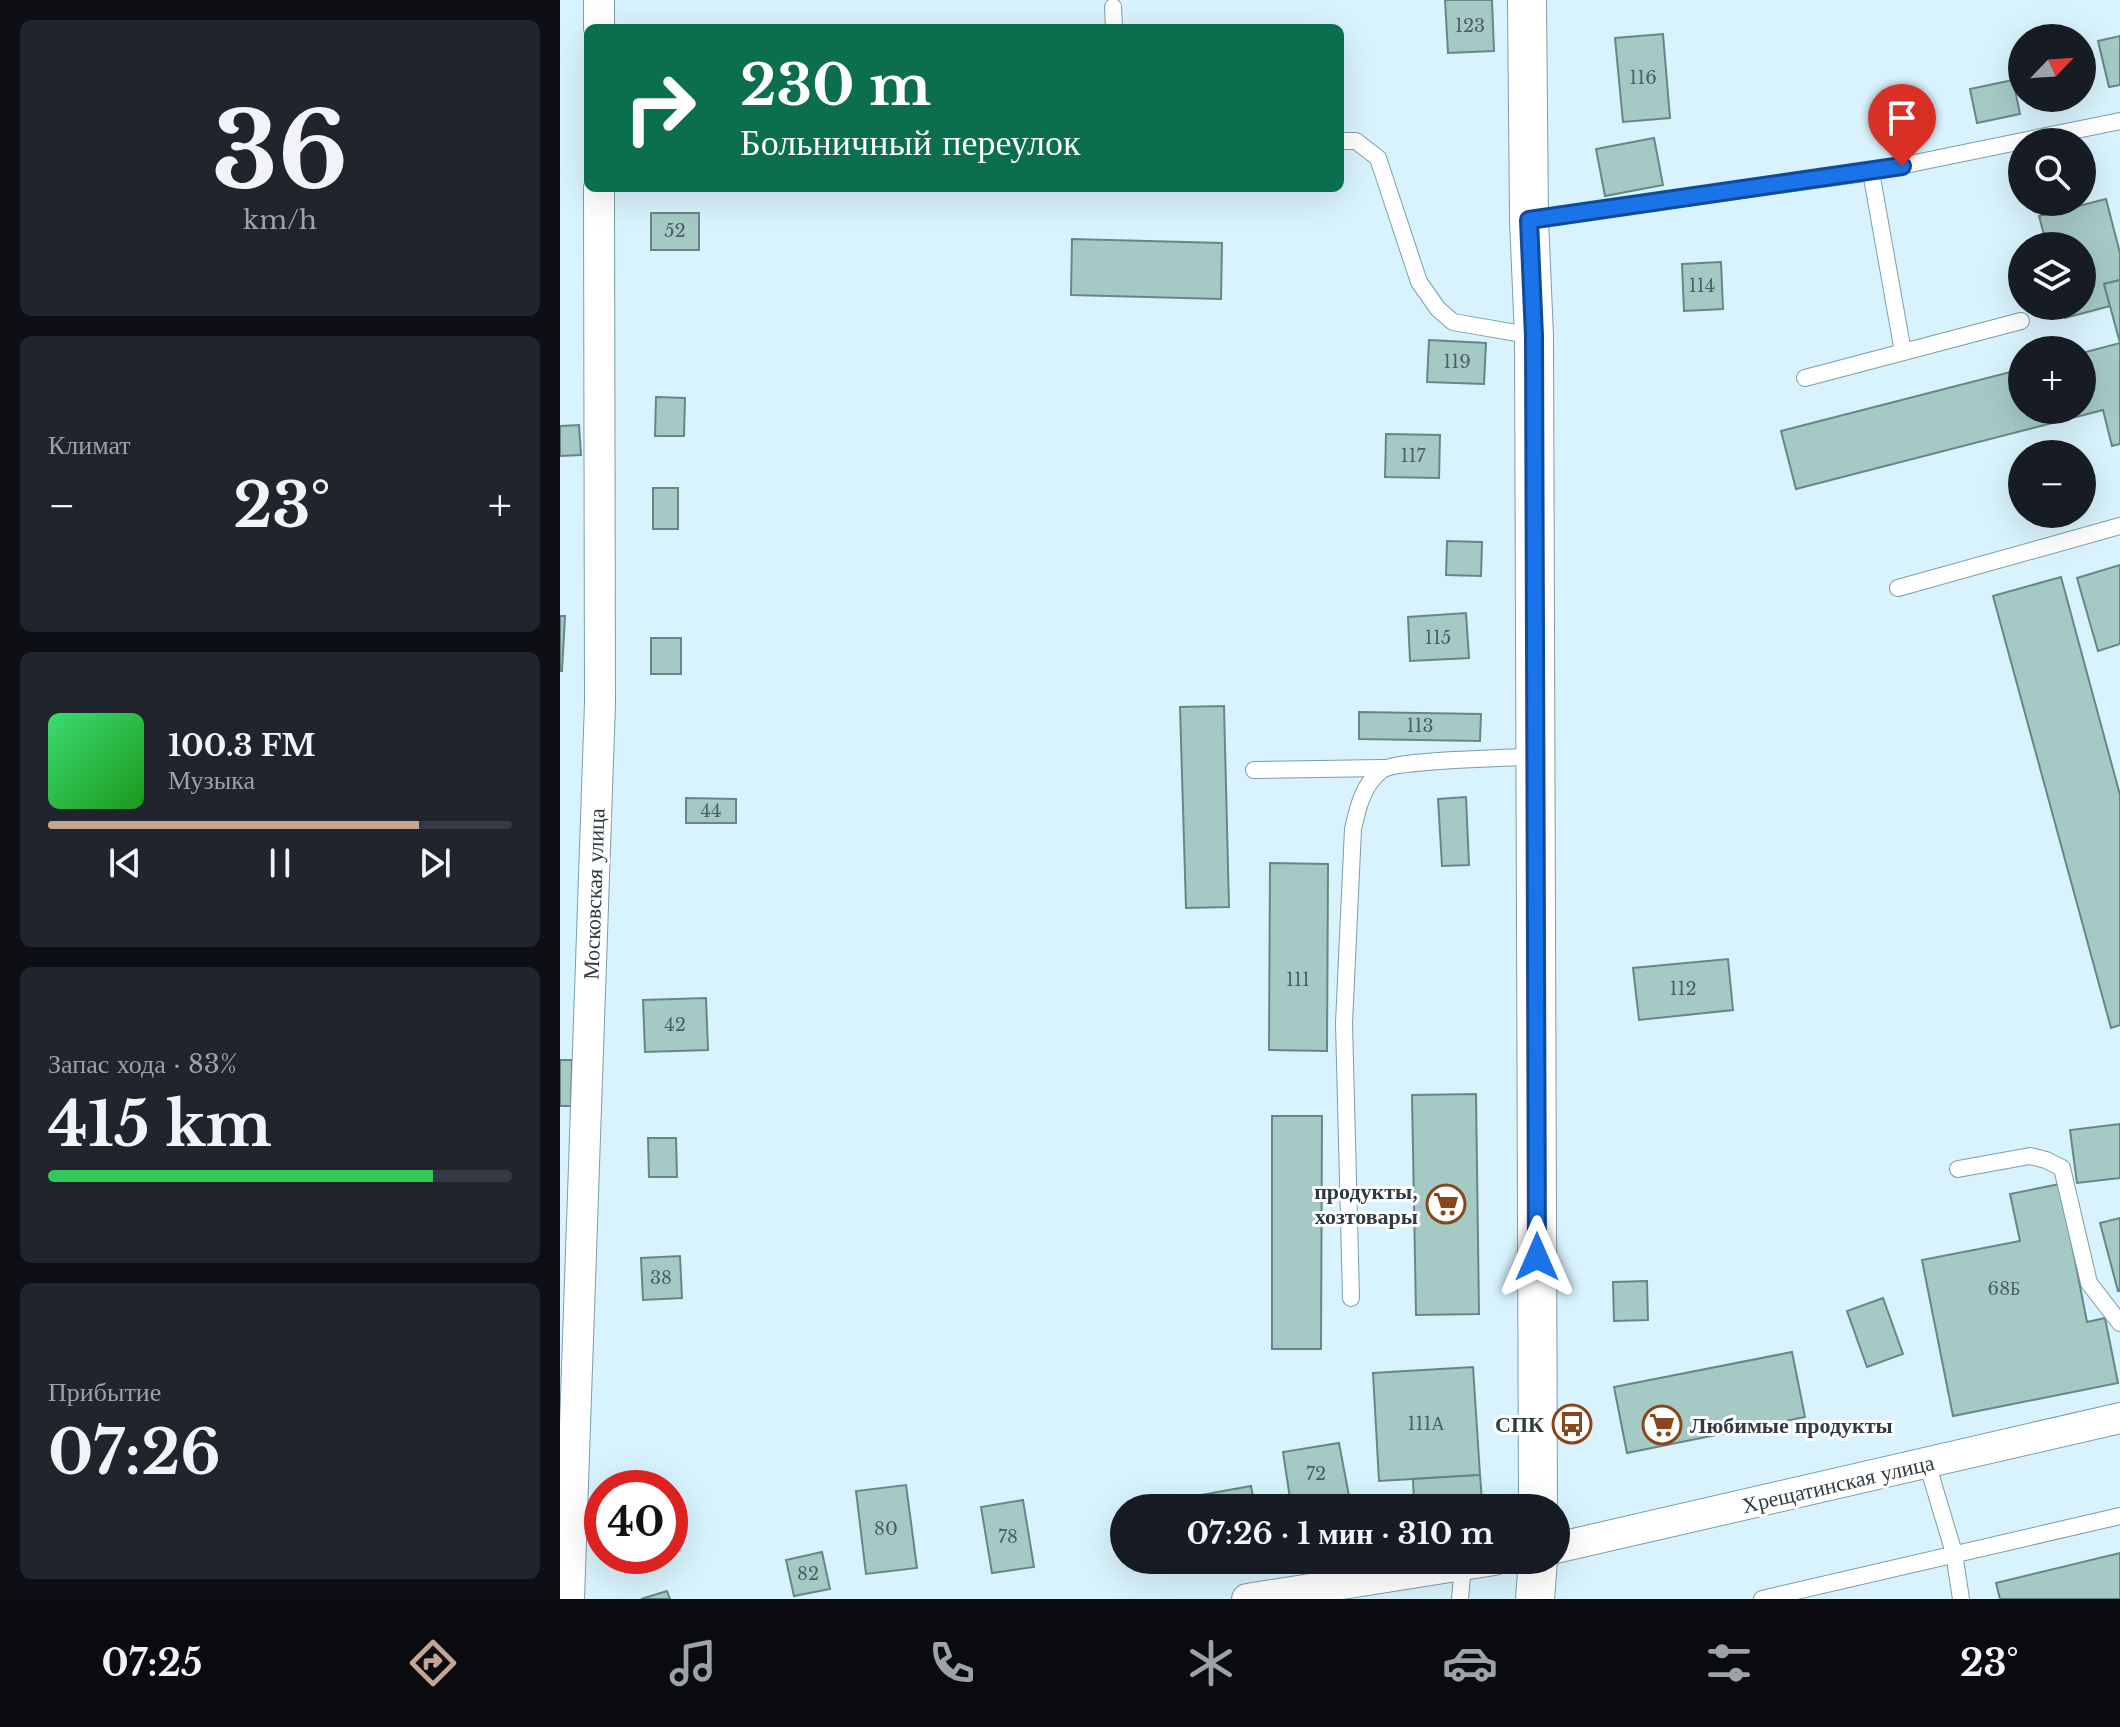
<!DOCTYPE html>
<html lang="ru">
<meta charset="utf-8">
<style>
:root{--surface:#171b24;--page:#20242c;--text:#f1f3f6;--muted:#9ea1a6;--line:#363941;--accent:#c3a593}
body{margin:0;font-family:"Libre Baskerville",serif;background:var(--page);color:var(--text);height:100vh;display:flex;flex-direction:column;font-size:30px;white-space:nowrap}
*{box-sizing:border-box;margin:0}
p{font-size:26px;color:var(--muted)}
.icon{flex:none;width:44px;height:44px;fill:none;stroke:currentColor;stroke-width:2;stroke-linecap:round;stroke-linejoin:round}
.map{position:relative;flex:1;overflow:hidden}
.details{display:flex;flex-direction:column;gap:20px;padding:20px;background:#0d0f14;width:560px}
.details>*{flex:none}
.banner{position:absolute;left:24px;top:24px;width:760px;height:168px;border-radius:12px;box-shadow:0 8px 32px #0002;background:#0b6e4f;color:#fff;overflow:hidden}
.needle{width:52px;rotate:65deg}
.fabs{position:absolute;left:1448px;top:24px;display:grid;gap:16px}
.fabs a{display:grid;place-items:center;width:88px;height:88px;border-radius:50%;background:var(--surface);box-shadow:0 8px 32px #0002;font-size:40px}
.speed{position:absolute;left:24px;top:1470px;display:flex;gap:16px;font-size:40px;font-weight:700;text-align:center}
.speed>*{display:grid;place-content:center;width:104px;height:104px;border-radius:50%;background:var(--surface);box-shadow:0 8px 32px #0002;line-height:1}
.speed .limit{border:12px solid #d22;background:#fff;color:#111}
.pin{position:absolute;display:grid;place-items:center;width:68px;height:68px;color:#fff;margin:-82px -34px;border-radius:50% 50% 50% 0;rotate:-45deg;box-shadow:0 0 8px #0007}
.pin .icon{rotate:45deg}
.me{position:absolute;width:88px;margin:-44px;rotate:0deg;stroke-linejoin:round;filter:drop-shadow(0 0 6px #0008)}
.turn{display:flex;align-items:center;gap:28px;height:168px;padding:0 24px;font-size:36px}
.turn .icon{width:104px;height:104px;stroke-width:2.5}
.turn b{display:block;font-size:56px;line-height:68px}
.big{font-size:60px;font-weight:700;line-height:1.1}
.details .widget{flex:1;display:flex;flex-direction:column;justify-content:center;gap:12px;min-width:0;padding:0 28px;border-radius:12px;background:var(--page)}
.details .dial{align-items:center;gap:0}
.dial b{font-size:104px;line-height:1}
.song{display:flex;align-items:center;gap:24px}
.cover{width:96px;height:96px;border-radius:12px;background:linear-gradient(135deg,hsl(140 70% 55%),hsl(120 70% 35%))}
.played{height:8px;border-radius:4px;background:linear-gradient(90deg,var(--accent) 80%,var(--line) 80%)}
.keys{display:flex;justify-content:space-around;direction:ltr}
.heat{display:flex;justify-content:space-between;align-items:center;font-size:44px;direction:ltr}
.charge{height:12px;border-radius:6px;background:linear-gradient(90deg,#34c759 83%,var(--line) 0)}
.trip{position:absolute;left:550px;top:1494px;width:460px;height:80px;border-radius:40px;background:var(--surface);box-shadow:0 8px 32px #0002;font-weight:700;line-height:80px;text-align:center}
.tabs{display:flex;height:128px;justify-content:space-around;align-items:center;background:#090b0e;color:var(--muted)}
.tabs .icon{width:56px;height:56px}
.tabs .selected{color:var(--accent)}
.tabs b{font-size:36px;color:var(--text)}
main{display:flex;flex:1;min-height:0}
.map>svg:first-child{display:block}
.building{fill:#a5cac6;stroke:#658885;stroke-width:2}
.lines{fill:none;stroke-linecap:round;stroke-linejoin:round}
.service-casing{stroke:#7d9da9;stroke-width:18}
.minor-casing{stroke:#7d9da9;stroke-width:32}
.tertiary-casing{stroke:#7d9da9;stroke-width:40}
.service{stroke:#fff;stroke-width:16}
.minor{stroke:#fff;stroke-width:30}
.tertiary{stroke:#fff;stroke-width:38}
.route-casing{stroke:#114b97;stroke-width:20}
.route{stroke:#1a73e8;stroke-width:14}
.labels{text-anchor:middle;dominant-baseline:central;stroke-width:6;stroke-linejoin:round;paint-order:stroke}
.number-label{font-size:18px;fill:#4c5f62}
.street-label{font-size:22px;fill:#2e3b41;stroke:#fff}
.poi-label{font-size:22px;font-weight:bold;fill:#2e3b41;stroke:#fff;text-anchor:end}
</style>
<main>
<section class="details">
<div class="widget dial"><b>36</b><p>km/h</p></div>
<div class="widget"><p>Климат</p>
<div class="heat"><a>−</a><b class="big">23°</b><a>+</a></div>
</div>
<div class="widget">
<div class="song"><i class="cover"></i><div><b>100.3 FM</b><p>Музыка</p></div></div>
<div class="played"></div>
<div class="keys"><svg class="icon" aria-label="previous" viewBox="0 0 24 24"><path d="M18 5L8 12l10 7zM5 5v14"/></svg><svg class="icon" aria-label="pause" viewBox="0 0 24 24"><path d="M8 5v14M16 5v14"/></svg><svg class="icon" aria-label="next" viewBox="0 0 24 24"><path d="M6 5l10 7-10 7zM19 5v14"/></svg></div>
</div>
<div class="widget"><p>Запас хода · 83%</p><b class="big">415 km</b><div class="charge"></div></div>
<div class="widget"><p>Прибытие</p><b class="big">07:26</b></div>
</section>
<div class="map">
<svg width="1560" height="1599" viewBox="0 0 1560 1599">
<rect width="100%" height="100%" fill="#d8f3fd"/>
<g class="building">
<path d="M885 0H932L934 51 888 53Z"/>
<path d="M1103 34 1110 118 1063 122 1055 38Z"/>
<path d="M1560 36V85L1549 87 1538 41Z"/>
<path d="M1453 80 1460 114 1417 123 1410 89Z"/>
<path d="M1094 138 1103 185 1045 196 1036 149Z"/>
<path d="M1546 199 1560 253V280L1544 284 1550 306 1505 318 1502 306H1522V246H1487L1479 216Z"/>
<rect x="91" y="213" width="48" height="37"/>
<path d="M512 239 662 243 661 299 511 295Z"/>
<path d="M1161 262 1163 309 1124 311 1122 264Z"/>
<path d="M1560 280V343L1544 284Z"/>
<path d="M869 340 926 343 924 384 867 382Z"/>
<path d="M1560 343V444L1552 446 1543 410 1236 489 1221 431 1462 369V410H1522V353Z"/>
<path d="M96 397 125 398 124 436H95Z"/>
<path d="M19 425 21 455 0 456V426Z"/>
<path d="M826 434 880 435 879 478 825 477Z"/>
<rect x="93" y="488" width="25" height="41"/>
<path d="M887 541 922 542 921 576 886 575Z"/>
<path d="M1560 565V644L1538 651 1517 578Z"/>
<path d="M1501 577 1560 795V1025L1551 1028 1433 596Z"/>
<path d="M906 613 909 658 850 661 848 617Z"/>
<path d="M0 616H5L2 671H0Z"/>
<rect x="91" y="638" width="30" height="36"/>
<path d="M664 706 669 907 626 908 620 707Z"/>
<path d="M799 712 921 714 920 741 799 739Z"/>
<path d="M906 797 909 865 882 866 878 799Z"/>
<path d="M126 798 176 799V823H126Z"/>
<path d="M710 863 768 864 767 1051 709 1050Z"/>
<path d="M1168 959 1173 1010 1079 1020 1073 968Z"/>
<path d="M146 998 148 1050 85 1052 83 1000Z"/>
<path d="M0 1060H12L11 1106H0Z"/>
<path d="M916 1094 919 1314 856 1315 852 1095Z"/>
<path d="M712 1116H762L761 1349H712Z"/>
<path d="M1560 1124V1178L1517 1183 1510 1130Z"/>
<path d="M88 1138H116L117 1177H89Z"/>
<path d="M1500 1184 1527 1322 1545 1318 1558 1383 1393 1416 1362 1260 1460 1241 1450 1194Z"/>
<path d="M1560 1218V1291H1558L1540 1223Z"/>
<path d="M120 1256 122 1298 83 1300 81 1258Z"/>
<path d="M1087 1281 1088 1320 1054 1321 1053 1282Z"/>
<path d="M1323 1298 1343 1354 1307 1367 1287 1311Z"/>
<path d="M1232 1352 1245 1417 1067 1453 1054 1387Z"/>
<path d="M913 1367 920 1475 819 1481 813 1373Z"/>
<path d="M779 1443 789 1496 731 1505 723 1452Z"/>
<path d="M920 1475 922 1501 854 1505 853 1479Z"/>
<path d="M346 1485 357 1568 306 1574 296 1491Z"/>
<path d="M691 1486 695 1508H643L641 1495Z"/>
<path d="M463 1500 474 1567 432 1573 421 1507Z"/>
<path d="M262 1552 270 1589 234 1596 226 1560Z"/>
<path d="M1560 1553V1599H1440L1436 1583Z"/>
<path d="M107 1591 110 1599H81Z"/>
</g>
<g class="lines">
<defs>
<g id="service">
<path d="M553 7 554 28"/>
<path d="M780 141H796L818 158 859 282 878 309 893 322 974 336"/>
<path d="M1311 172 1343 352"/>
<path d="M969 220 1311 172 1560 121"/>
<path d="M1245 378 1461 321"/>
<path d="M1338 588 1560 526"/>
<path d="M694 770 824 768"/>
<path d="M1398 1169 1470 1156 1486 1160 1502 1168 1529 1283 1560 1323"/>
<path d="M791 1298 784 1023 793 829C798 807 803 784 822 770 838 759 948 759 976 756"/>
<path d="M1367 1463 1394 1553 1401 1599"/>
<path d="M900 1599 903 1565"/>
<path d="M1202 1599 1560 1516"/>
</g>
<g id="minor">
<path d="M39 0V28"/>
<path d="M996 1548 1560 1418"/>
<path d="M9 1599 40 703 39 188"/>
<path d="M687 1599 934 1560"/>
</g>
<g id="tertiary">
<path d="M967 0 969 220 974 336 978 1508"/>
<path d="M975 1599 978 1560"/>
</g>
</defs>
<use href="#service" class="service-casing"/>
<use href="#minor" class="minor-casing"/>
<use href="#tertiary" class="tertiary-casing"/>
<use href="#service" class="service"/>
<use href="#minor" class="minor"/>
<use href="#tertiary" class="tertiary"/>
</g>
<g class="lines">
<defs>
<path id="route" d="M977 1257 974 336 969 220 1342 166"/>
</defs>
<use href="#route" class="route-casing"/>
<use href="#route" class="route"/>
</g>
<defs>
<symbol id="supermarket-ring" viewBox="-11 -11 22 22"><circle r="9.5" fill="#fff" stroke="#8a461b" stroke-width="1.5"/><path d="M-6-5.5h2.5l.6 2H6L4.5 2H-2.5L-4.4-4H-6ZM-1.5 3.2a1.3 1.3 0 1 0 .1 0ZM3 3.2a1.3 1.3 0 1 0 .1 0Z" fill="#8a461b"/></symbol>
<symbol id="bus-ring" viewBox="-11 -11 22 22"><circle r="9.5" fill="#fff" stroke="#8a461b" stroke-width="1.5"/><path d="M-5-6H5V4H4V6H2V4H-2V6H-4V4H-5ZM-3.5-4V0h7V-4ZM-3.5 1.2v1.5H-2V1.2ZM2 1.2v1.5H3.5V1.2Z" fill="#8a461b"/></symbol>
</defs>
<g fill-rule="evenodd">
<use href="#supermarket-ring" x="864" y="1182" width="44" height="44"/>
<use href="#bus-ring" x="990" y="1402" width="44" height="44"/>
<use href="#supermarket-ring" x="1080" y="1403" width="44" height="44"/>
</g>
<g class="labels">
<g class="number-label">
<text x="910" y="26">123</text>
<text x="1083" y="78">116</text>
<text x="115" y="231">52</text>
<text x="1142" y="286">114</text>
<text x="897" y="362">119</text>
<text x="853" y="456">117</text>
<text x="878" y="638">115</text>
<text x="860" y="726">113</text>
<text x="151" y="811">44</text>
<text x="738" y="980">111</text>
<text x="1123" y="989">112</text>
<text x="115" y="1025">42</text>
<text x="101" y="1278">38</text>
<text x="1444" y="1289">68Б</text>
<text x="866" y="1424">111А</text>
<text x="756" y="1474">72</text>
<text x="326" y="1529">80</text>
<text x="448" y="1537">78</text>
<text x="248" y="1574">82</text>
</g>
<g class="street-label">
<text transform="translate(34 894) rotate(-88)">Московская улица</text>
<text transform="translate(1278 1484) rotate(-13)">Хрещатинская улица</text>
</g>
<g class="poi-label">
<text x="858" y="1191">продукты,<tspan x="858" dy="25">хозтовары</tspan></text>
<text x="984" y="1424">СПК</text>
<text x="1130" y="1425" text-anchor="start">Любимые продукты</text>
</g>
</g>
</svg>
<div class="fabs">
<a><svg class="needle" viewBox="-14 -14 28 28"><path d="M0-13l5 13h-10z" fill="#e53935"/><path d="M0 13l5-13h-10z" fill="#9ea1a6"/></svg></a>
<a><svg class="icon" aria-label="search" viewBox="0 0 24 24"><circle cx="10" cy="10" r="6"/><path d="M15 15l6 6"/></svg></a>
<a><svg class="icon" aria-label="layers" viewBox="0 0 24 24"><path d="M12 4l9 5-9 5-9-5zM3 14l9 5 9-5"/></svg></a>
<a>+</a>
<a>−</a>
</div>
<div class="speed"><div class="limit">40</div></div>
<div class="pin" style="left:1342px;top:166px;background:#d93025"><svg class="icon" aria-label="arrive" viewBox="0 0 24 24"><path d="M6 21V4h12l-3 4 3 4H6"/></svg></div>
<svg class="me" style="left:977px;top:1257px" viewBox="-20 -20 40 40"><path d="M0-17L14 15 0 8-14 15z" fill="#1a73e8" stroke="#fff" stroke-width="4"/></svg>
<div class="trip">07:26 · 1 мин · 310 m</div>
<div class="banner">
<div class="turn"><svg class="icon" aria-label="right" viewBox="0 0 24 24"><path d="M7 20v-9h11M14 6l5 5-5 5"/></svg><div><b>230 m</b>Больничный переулок</div></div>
</div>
</div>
</main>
<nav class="tabs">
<b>07:25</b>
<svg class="icon selected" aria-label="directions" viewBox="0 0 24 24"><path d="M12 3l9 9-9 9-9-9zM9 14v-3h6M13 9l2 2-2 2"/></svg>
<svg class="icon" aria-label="music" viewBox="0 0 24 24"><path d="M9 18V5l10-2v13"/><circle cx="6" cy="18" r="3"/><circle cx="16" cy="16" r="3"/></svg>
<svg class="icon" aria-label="phone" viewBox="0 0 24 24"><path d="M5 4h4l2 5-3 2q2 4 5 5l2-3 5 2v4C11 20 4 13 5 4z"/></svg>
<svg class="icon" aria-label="climate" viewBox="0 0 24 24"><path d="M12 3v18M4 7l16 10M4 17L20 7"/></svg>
<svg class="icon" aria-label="car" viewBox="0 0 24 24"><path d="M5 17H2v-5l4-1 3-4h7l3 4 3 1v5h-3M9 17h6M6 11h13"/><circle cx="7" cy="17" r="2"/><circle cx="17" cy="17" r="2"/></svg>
<svg class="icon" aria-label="filters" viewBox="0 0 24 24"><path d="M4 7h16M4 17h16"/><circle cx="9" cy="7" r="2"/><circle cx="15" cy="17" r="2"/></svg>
<b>23°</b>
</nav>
